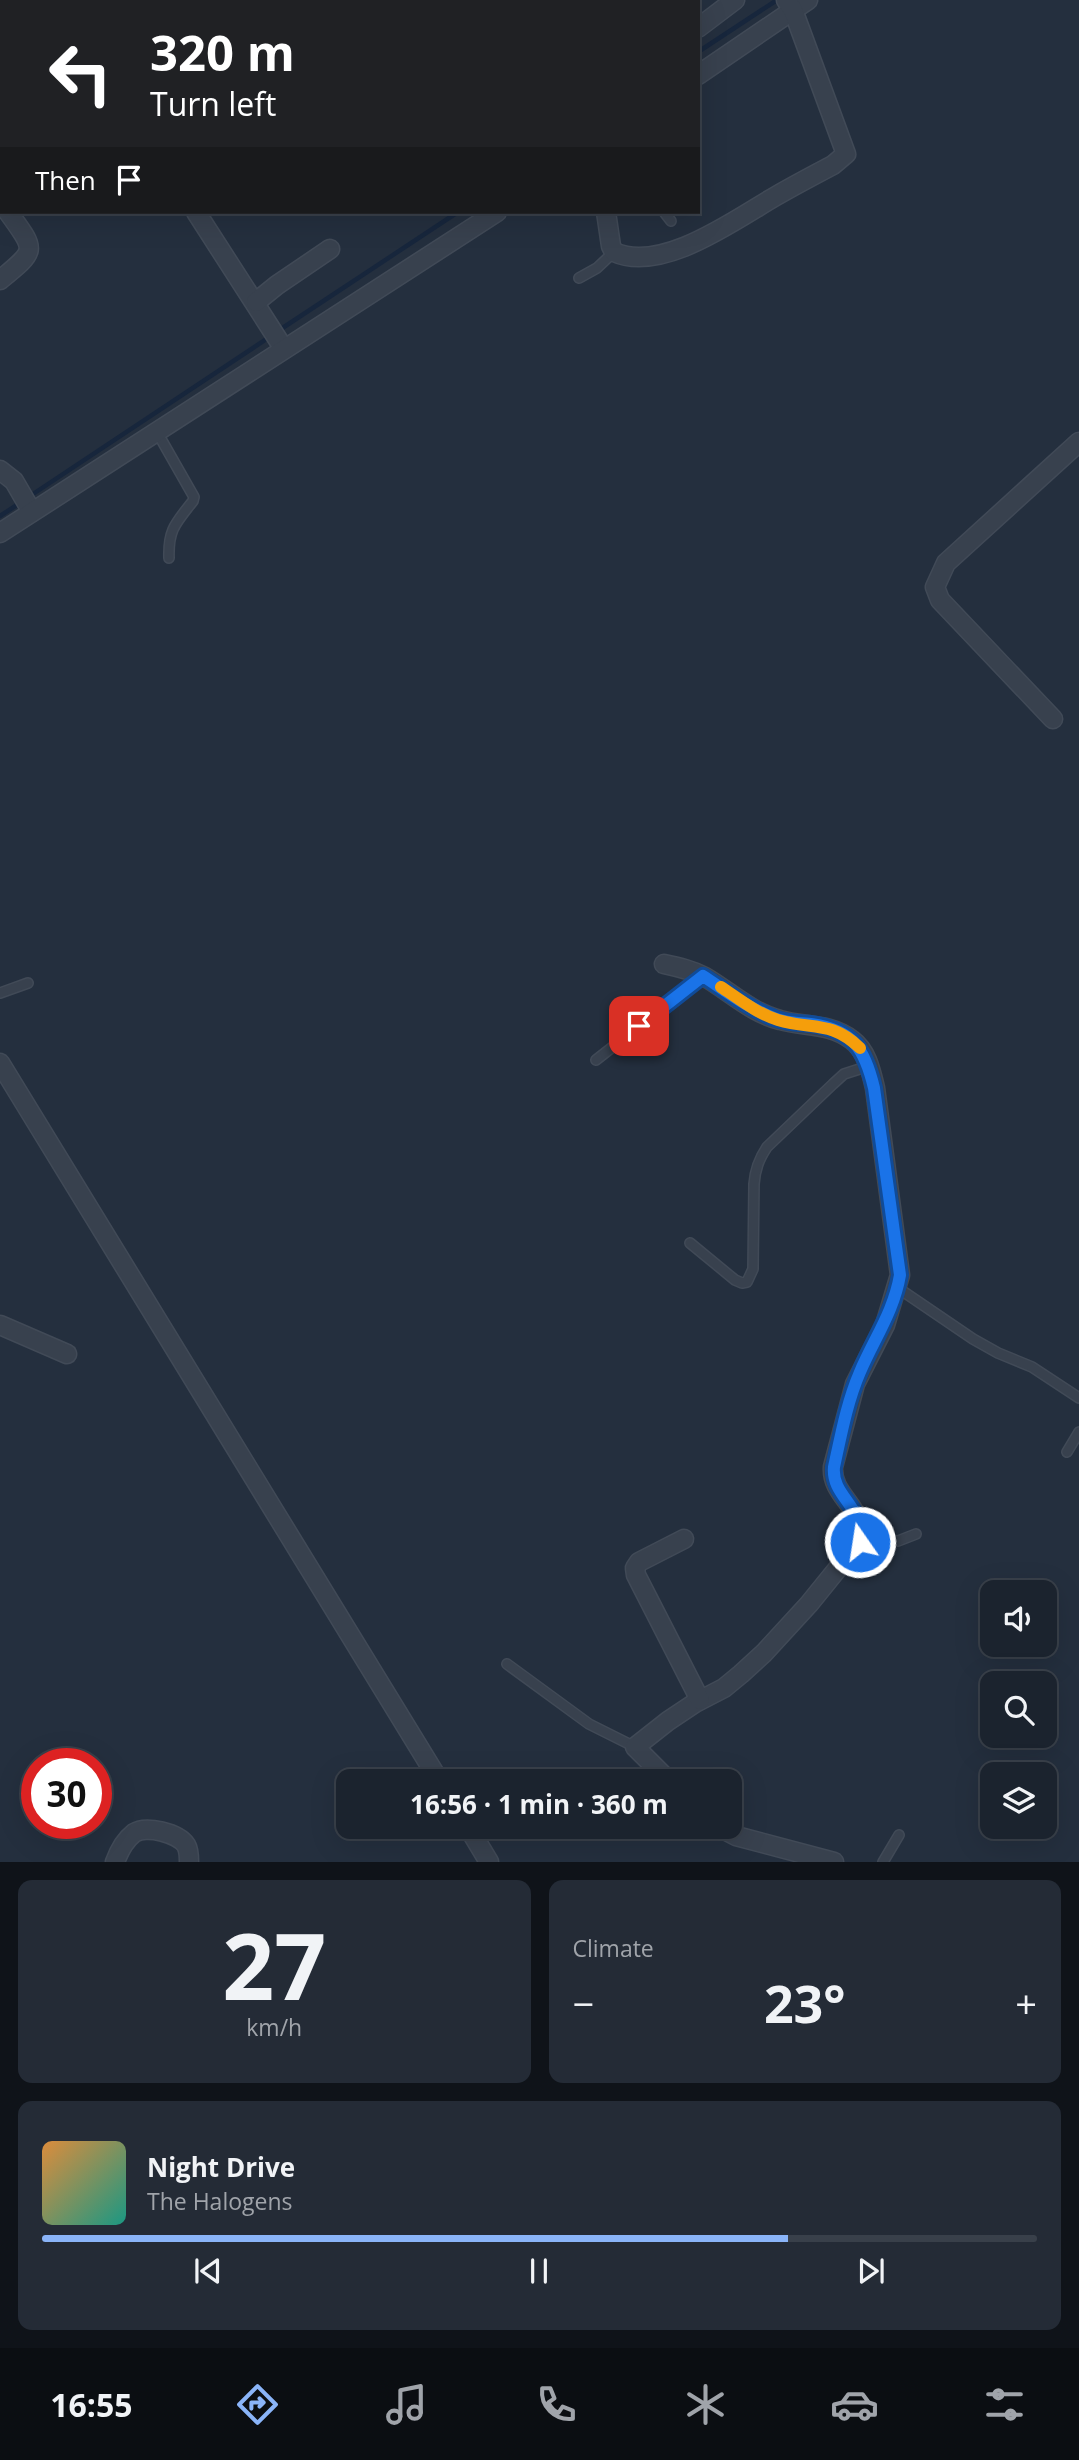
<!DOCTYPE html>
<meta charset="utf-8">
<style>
:root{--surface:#1b232e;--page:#242b36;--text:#f1f3f6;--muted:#a0a4aa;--line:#39404a;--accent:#8ab4f8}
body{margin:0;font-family:"Open Sans",sans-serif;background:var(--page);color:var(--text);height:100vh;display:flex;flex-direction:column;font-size:26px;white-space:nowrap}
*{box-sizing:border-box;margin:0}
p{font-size:23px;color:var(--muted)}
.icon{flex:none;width:38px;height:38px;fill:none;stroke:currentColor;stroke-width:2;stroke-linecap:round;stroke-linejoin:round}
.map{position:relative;height:1862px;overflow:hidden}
.sheet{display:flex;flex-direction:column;gap:18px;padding:18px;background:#0f1319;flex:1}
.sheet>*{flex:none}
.guide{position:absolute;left:0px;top:0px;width:700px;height:214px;box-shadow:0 7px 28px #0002,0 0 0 2px var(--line);background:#202124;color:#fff;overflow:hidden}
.controls{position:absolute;left:980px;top:1580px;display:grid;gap:14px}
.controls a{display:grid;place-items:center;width:77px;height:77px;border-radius:14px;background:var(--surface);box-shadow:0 7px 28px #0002,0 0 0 2px var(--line);font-size:35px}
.speed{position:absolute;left:21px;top:1748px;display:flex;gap:14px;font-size:35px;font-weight:700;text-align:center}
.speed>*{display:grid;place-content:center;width:91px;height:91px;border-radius:50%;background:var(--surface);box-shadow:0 7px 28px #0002,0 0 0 2px var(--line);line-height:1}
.speed .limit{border:10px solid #d22;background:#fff;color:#111}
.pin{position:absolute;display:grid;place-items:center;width:60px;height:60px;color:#fff;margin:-30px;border-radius:14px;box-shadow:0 4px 10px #0006}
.me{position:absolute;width:77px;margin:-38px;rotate:347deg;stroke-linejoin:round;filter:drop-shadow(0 0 5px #0008)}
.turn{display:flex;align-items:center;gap:24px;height:147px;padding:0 35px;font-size:32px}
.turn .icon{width:91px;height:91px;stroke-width:2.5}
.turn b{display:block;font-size:49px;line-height:60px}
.then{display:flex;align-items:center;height:66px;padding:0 35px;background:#0003;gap:14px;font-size:26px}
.big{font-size:52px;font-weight:700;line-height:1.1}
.sheet .card{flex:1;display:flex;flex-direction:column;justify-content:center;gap:10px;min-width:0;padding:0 24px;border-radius:14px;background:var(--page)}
.sheet .dial{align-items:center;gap:0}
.dial b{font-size:91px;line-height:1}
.song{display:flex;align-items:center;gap:21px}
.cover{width:84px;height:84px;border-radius:10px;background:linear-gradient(135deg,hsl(30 70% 55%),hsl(170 70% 35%))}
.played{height:7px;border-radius:4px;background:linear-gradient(90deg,var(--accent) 75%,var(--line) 75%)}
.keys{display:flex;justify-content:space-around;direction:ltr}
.heat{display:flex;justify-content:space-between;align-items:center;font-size:38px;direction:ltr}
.sheet .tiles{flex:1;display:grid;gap:18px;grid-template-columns:1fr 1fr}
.card:last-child{grid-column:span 2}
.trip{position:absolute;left:336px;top:1769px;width:406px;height:70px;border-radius:14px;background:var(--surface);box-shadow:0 7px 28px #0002,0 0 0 2px var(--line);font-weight:700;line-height:70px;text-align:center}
.tabs{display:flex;height:112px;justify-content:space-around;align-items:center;background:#0b0e12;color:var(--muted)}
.tabs .icon{width:49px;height:49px}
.tabs .selected{color:var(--accent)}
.tabs b{font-size:32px;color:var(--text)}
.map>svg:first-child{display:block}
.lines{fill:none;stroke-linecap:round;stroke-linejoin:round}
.stream{stroke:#17263c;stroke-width:4.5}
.lane-casing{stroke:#414a57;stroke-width:12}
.street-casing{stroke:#414a57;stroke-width:21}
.lane{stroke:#38414e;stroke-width:9}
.street{stroke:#38414e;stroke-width:18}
.route-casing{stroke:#114b97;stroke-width:18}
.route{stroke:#1a73e8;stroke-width:12}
.slow{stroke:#f59e0b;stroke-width:12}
</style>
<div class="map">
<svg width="1079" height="1862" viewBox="0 0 1079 1862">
<rect width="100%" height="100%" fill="#242f3e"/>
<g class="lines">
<g class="stream">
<path d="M698 52 777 0"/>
<path d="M278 331 458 212"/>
<path d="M27 498 271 336"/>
<path d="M0 516 20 503"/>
</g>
<defs>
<g id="lane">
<path d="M664 212 671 221"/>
<path d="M579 278 597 268 614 252"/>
<path d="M157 432 194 497 193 501C176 523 168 529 169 558"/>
<path d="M0 993 28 983"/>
<path d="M596 1060 703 976"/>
<path d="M690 1243 735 1280 742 1283 747 1282 753 1269 754 1184C755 1169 759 1159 767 1147L833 1084 844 1074 869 1066"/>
<path d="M898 1288 973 1339 998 1353 1032 1367 1079 1398"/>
<path d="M1067 1452 1079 1432"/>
<path d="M860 1541H898L916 1534"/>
<path d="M507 1664 589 1724 635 1747"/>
<path d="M883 1862 899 1835"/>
</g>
<g id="street">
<path d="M423 0 424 2"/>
<path d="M194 2 196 0"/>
<path d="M698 28 735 0"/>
<path d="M698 75 808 0"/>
<path d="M0 140 2 138"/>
<path d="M196 212 284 349"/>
<path d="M606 212 611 246 614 252C662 274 736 219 776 196 795 185 814 175 833 165L846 154 793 10 786 0"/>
<path d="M0 280C38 249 36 251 8 212"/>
<path d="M256 302 277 285 330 249"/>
<path d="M0 470 14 481 32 512"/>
<path d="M0 533 497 212"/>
<path d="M1053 719 940 600 935 587 946 563 1079 442"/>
<path d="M664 964C678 967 692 970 705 977 729 991 752 1013 780 1020 805 1027 830 1023 852 1040 867 1051 871 1071 875 1088L900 1275 885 1325 855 1384 833 1467C831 1497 866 1507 860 1541L809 1604 764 1653 741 1674 724 1688 695 1703 668 1721 635 1747 670 1782"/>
<path d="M0 1063 440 1782"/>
<path d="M0 1325 67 1354"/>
<path d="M684 1539 639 1562 635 1568 636 1575 700 1700"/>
<path d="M468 1827 489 1862"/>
<path d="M719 1827 736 1836 834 1862"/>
<path d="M115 1862C119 1851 125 1840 134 1833 146 1825 178 1833 186 1845 189 1850 189 1856 189 1862"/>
</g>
</defs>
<use href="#lane" class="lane-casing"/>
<use href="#street" class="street-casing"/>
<use href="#lane" class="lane"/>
<use href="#street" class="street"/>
</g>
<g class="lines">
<defs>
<path id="route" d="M639 1026 703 976C726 991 748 1008 774 1018 786 1023 798 1023 811 1024 854 1030 865 1050 874 1088L900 1275C894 1311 874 1339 860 1372 847 1402 841 1435 834 1467 831 1497 866 1507 860 1542"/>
</defs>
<use href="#route" class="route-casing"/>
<use href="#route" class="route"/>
<path class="slow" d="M721 987C739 999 758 1014 778 1020 812 1030 831 1020 860 1048"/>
</g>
</svg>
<div class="controls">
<a><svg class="icon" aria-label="sound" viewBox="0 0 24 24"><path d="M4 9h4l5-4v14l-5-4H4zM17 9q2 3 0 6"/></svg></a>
<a><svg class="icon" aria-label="search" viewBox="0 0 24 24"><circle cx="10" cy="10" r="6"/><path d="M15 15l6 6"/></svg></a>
<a><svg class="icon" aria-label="layers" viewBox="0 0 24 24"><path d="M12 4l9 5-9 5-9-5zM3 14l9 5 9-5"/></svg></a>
</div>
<div class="speed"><div class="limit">30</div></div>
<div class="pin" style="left:639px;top:1026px;background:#d93025"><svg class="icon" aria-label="arrive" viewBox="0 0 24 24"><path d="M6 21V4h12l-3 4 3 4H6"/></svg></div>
<svg class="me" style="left:860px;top:1542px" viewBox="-20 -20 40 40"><circle r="17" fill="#1a73e8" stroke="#fff" stroke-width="3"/><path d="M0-11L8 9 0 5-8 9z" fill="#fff"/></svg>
<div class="trip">16:56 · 1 min · 360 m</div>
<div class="guide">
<div class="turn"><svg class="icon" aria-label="left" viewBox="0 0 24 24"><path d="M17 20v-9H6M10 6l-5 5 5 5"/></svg><div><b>320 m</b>Turn left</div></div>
<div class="then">Then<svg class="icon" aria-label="arrive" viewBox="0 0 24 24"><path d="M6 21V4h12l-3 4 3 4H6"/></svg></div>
</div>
</div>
<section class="sheet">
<div class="tiles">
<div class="card dial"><b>27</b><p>km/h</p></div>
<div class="card"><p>Climate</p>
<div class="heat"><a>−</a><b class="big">23°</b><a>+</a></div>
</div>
<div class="card">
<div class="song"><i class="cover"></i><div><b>Night Drive</b><p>The Halogens</p></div></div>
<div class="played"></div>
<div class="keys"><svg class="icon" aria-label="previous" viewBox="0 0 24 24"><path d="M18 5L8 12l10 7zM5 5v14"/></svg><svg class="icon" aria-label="pause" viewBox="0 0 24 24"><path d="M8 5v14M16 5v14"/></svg><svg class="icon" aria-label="next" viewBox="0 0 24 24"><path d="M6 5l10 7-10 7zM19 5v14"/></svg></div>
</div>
</div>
</section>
<nav class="tabs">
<b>16:55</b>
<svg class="icon selected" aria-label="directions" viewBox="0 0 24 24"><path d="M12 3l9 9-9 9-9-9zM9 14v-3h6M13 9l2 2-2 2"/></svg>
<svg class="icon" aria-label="music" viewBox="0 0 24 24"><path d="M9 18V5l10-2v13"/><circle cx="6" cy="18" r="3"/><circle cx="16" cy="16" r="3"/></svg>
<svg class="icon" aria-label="phone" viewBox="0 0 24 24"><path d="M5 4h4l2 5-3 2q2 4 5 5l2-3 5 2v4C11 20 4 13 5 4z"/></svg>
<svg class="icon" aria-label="climate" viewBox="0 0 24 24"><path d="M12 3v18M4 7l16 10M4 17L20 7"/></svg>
<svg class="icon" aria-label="car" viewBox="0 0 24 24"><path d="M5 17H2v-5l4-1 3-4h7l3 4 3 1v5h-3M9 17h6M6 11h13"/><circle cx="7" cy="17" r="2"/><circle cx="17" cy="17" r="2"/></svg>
<svg class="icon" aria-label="filters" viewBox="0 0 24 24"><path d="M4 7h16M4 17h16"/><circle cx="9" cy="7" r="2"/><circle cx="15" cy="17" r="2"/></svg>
</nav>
